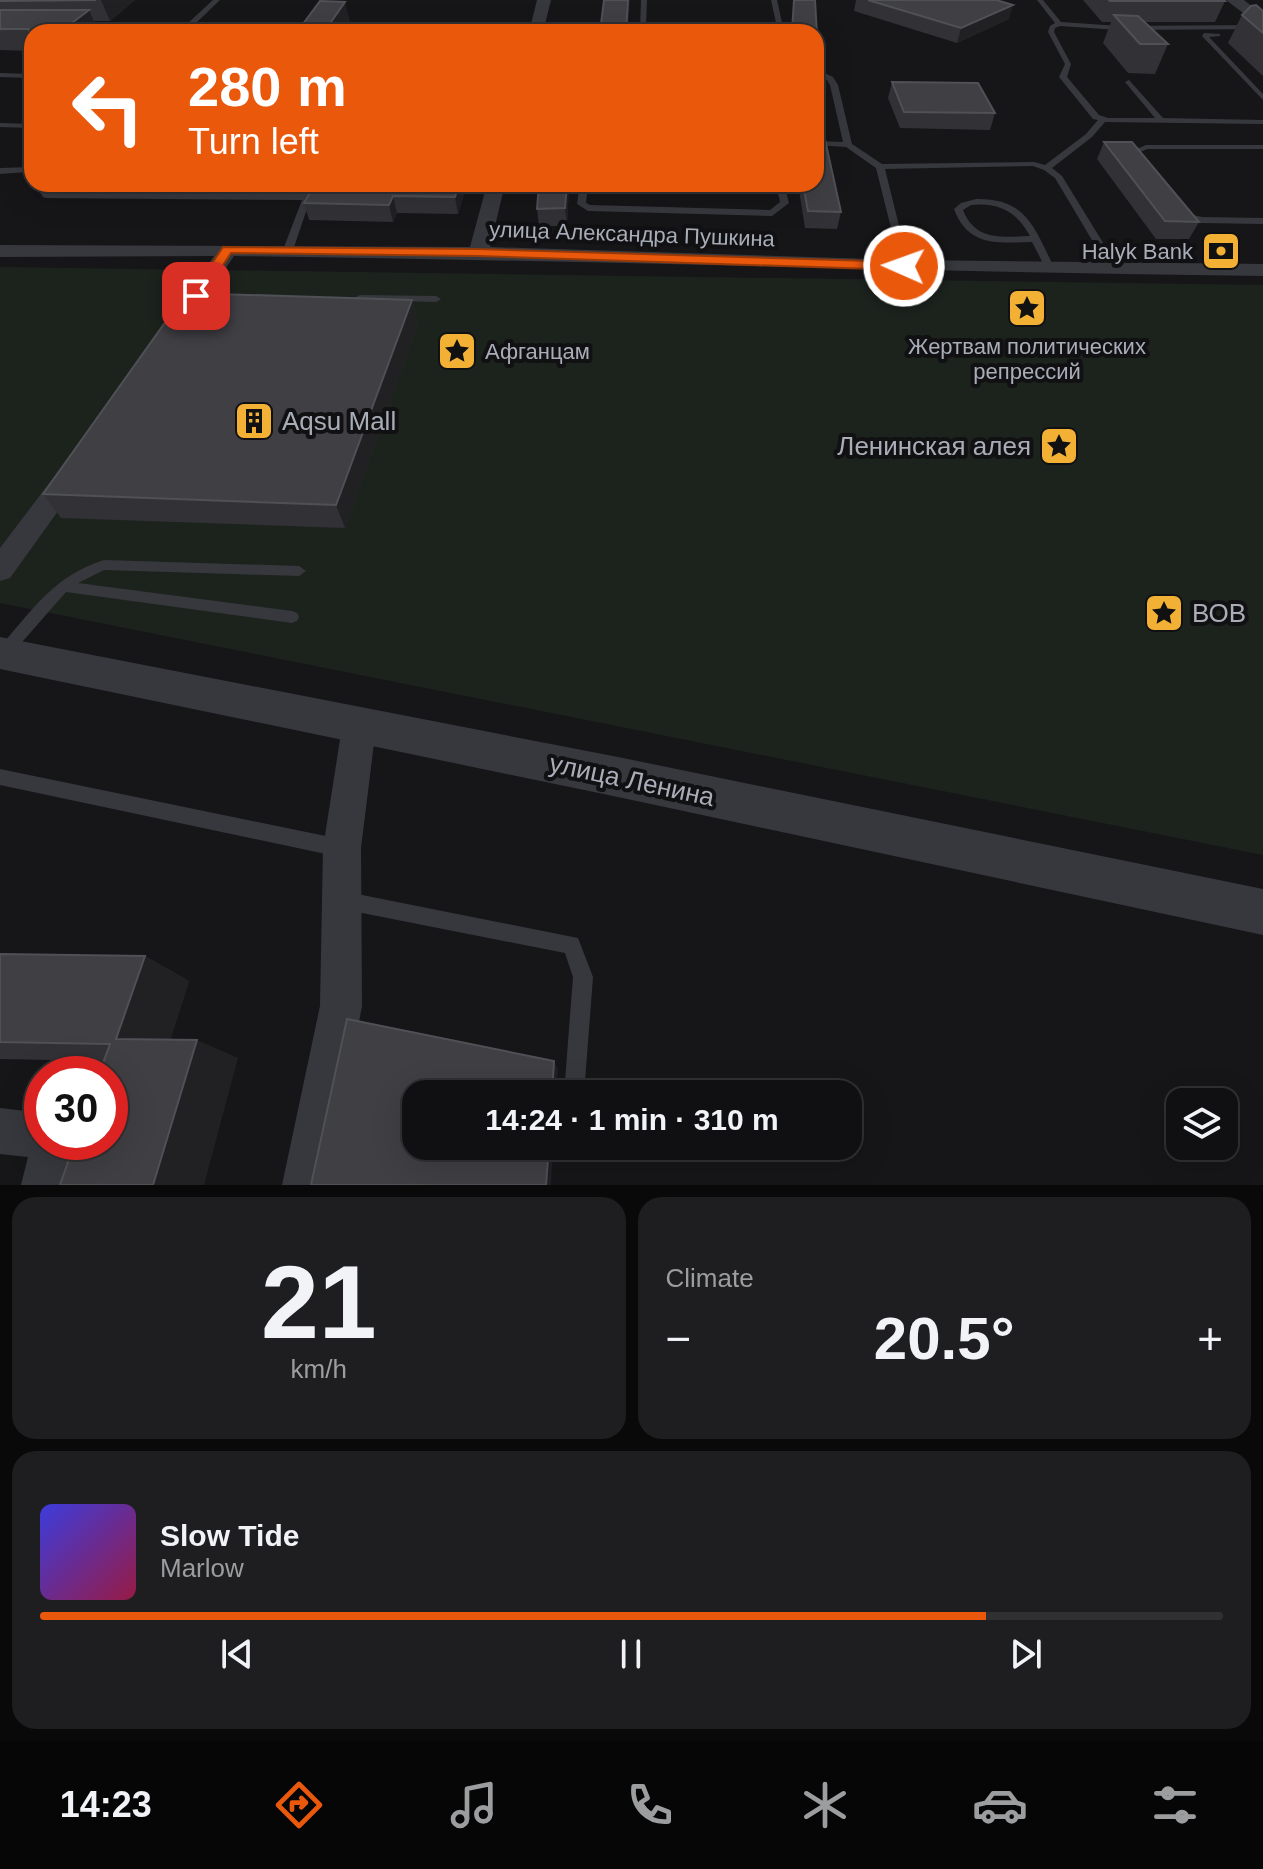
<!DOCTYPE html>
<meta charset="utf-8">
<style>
:root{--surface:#101012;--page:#1e1e20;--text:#f1f3f6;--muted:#9c9d9f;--line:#303032;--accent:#ea580c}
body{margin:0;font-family:Arial,sans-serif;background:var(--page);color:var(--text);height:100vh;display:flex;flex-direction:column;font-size:30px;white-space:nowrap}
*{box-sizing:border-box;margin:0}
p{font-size:26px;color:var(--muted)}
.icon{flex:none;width:44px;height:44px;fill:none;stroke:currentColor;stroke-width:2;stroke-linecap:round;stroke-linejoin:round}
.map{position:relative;height:1185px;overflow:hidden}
.details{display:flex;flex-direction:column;gap:12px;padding:12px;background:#09090a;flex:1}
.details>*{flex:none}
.hud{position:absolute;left:24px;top:24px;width:800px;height:168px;border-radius:24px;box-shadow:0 8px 32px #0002,0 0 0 2px var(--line);background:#ea580c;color:#fff;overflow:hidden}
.controls{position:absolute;left:1166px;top:1088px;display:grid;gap:16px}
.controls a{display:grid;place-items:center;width:72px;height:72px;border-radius:16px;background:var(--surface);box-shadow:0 8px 32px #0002,0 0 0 2px var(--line);font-size:40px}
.speed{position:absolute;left:24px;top:1056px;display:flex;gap:16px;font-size:40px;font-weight:700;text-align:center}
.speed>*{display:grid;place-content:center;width:104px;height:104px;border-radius:50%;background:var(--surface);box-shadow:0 8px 32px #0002,0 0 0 2px var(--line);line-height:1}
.speed .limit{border:12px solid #d22;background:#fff;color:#111}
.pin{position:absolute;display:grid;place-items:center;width:68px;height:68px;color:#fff;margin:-34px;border-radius:16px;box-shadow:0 4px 12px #0006}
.me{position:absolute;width:88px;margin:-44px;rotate:272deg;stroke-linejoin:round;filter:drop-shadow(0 0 6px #0008)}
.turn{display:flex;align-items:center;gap:28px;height:168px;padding:0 32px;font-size:36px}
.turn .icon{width:104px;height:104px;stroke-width:2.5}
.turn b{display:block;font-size:56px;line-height:68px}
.big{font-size:60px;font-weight:600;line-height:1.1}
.details .widget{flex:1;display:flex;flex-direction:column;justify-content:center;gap:12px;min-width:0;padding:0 28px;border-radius:24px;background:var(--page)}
.details .dial{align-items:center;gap:0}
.dial b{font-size:104px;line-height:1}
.song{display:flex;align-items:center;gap:24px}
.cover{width:96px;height:96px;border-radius:12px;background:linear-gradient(135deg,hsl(240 70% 55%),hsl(340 70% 35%))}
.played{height:8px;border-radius:4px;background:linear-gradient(90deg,var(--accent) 80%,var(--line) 80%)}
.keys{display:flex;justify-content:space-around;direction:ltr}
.heat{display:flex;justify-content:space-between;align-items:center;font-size:44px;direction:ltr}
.details .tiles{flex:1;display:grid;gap:12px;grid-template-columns:1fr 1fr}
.widget:last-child{grid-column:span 2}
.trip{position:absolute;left:402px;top:1080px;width:460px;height:80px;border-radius:24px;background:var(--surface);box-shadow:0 8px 32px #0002,0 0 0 2px var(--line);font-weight:600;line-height:80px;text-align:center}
.menu{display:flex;height:128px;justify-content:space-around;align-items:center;background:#060607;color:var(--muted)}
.menu .icon{width:56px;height:56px}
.menu .current{color:var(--accent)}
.menu b{font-size:36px;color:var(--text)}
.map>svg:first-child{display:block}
.green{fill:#1c231d}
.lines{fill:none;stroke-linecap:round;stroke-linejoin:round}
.service{fill:#37383d;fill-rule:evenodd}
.minor{fill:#37383d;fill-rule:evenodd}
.tertiary{fill:#37383d;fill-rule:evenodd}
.wall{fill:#323236}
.shaded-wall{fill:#212124}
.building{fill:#3f3f44;stroke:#4f5156;stroke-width:2}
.route{fill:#ea580c;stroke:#983908;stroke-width:2}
.labels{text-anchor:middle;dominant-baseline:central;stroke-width:8;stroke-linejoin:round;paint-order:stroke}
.far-street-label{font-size:22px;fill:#a8adb8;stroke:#111113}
.far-poi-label{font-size:22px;fill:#a8adb8;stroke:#111113;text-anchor:end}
.poi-label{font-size:26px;fill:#a8adb8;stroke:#111113;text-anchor:start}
.street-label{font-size:26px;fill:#a8adb8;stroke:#111113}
</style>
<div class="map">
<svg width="1263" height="1185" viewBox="0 0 1263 1185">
<rect width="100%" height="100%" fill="#161618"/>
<path class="green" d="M0 267 1263 285V855L0 603Z"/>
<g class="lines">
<g class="service">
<path d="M213 0H220L195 24 309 25 312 27 308 32H302L304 29 80 28 77 26 80 24H187Z"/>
<path d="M641 0H647L646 25 685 32 646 28V32H640Z"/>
<path d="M771 0H777L784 32H778Z"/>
<path d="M1037 0H1043L1061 22 1119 26 1263 25V29L1119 30 1060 26 1055 28 1054 32 1071 64 1067 77 1099 115 1108 118H1155L1125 82 1129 80 1163 118 1263 120V124L1105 122 1092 137 1052 168 1062 176 1118 267 1113 270 1108 267 1055 178 1044 170 1033 166 885 169 909 266 901 268 876 168 846 147 816 145V141L843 142 830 85 827 80 816 74V69L833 77 838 85 852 144 882 164 1034 162 1045 165 1086 134 1098 120 1093 119 1059 77 1065 64 1048 32 1050 26 1055 23Z"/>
<path d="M1204 33 1220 34V36L1209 37 1263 94V100L1202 36Z"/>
<path d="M0 73 32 74V78L0 77Z"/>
<path d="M0 123 32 124V128L0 127Z"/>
<path d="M1146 145H1263V149H1147L1136 154 1140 163 1133 165 1127 157 1128 153Z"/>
<path d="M32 167V176L27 172 0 174V168Z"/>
<path d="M35 184H43L49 192 307 194 311 197 293 250 288 253 283 250 302 200 46 198 43 197Z"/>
<path d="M580 184H588L586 203 590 205 770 210 780 202 776 184H784L789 203 772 216 588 211 577 204Z"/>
<path d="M976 199C1027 198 1034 228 1054 267L1052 269H1046L1032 242C998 243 968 247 954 209L961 203ZM971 205C999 202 1017 212 1030 236 1001 237 975 241 963 210Z"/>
<path d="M1180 212 1202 217 1263 218V224L1202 223 1177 217 1176 215Z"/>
<path d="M361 295 436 296 441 299 436 302 357 300V296Z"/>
<path d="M104 560 299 566 306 571 299 576 104 570 78 583 292 611 297 613 299 617 297 621 292 623 66 592 9 657 0 658V647C33 609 54 576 104 560Z"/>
<path d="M0 769 340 839 346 842 349 848 346 854 340 857 0 785Z"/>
<path d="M342 891 578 938 593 977 584 1094H564L573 977 565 953 342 909 336 906 333 900 336 894Z"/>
</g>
<g class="minor">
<path d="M537 0H551L543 32H529Z"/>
<path d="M487 184H505L490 247 904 260 1263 264V276C920 272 577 260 234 256L184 330 176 332 165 325 214 256 0 257V245L470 247Z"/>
<path d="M72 463 81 465 85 472 81 479 10 578 0 581V548L63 465Z"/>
<path d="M359 712 371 716 376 727 361 848 362 1006 328 1185H282L320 1006 323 848 342 727 347 716Z"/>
<path d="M0 1108 42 1113V1142H78L67 1185H21L28 1157 0 1154Z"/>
</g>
<g class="tertiary">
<path d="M1226 0H1244L1263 15V28Z"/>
<path d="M0 637 618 757 1263 889V935L618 797 0 669Z"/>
</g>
</g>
<g class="wall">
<path d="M0 0H135L110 21H94L97 32H32V51L0 50Z"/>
<path d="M856 0H996L1009 19 957 43 854 11Z"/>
<path d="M1083 0H1224L1225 1 1215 22H1145L1168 44 1155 74 1128 73 1103 43 1111 22H1102Z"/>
<path d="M1263 11V76L1228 43 1242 15Z"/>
<path d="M892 82 995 113 990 130 900 128 888 98Z"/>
<path d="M1104 142 1199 222 1189 239H1156L1097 159Z"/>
<path d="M467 184 458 214 397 213 393 222 309 220 304 203Z"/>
<path d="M539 184H569L567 226H539L537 209Z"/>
<path d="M798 184H816L841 212 837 229 805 228Z"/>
<path d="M412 300 418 323 345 528 61 518 43 494Z"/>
<path d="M0 954 145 956 189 981 170 1040 238 1058 104 1061 0 1059Z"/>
</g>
<g class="shaded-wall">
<path d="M101 0H135L110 21Z"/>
<path d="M628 0H630L628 32H626Z"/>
<path d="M345 2 350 21 342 32H324Z"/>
<path d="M1013 5 1009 19 957 43 961 28Z"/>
<path d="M89 10 98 31 66 32 64 29Z"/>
<path d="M459 184H467L458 214 455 197Z"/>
<path d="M567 184H569L567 226 565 208Z"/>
<path d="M393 196 397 213 393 222 389 205Z"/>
<path d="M412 300 418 323 345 528 336 505Z"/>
<path d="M145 956 189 981 165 1057 116 1039Z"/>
<path d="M197 1040 238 1058 204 1185H153Z"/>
<path d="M554 1061 558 1069 556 1094H552Z"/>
<path d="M549 1146H553L551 1185H546Z"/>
</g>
<g class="building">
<path d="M0 0H96L0 1Z"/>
<path d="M604 0H628L626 32H600Z"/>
<path d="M794 0H815L817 35 816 32H792Z"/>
<path d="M868 0H996L1013 5 961 28Z"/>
<path d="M1109 0H1224L1225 1H1110Z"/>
<path d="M320 1 345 2 324 32H297Z"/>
<path d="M1256 5 1263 11V33L1242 15 1251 6Z"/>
<path d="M0 10H89L64 29H45L42 32H32V40L28 43 29 29H0Z"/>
<path d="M1114 15 1138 16 1168 44H1140Z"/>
<path d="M892 82 978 83 995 113 904 112Z"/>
<path d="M816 135H824L841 212 808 211 803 184H816Z"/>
<path d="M1104 142H1132L1199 222 1165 221Z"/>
<path d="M315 184H459L455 197 393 196 389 205 304 203Z"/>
<path d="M539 184H567L565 208 537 209Z"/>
<path d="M186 293 412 300 336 505 43 494Z"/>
<path d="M0 954 145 956 116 1039 197 1040 153 1185H60L75 1142H110V1074H99L110 1044 0 1042Z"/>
<path d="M347 1019 554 1061 552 1094H416V1146H549L546 1185H311Z"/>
</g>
<path class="route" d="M223 247 478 249 904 262 911 266 904 270 478 256 231 253 201 299H192L190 296Z"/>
<defs>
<symbol id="bank-square" viewBox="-11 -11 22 22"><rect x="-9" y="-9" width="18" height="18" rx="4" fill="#f2b134" stroke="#111113"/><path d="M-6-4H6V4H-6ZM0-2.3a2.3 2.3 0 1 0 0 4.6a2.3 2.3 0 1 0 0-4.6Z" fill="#111"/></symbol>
<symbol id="sight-square" viewBox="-11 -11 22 22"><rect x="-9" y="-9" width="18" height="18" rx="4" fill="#f2b134" stroke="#111113"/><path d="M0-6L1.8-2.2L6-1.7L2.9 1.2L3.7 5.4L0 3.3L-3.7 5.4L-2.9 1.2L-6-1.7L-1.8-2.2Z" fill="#111"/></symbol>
<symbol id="building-square" viewBox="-11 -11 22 22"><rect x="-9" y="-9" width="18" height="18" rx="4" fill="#f2b134" stroke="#111113"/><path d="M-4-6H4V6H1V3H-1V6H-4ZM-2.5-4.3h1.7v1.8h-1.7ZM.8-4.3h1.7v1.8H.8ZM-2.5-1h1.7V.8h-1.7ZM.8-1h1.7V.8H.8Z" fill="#111"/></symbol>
</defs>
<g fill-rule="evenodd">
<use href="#bank-square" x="1199" y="229" width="44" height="44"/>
<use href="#sight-square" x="1005" y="286" width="44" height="44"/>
<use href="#sight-square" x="435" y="329" width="44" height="44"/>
<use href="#building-square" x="232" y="399" width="44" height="44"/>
<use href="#sight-square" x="1037" y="424" width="44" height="44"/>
<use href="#sight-square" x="1142" y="591" width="44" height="44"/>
</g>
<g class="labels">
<g class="far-street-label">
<text transform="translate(632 234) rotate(2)">улица Александра Пушкина</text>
</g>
<g class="far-poi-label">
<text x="1193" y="251">Halyk Bank</text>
<text x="1027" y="346" text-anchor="middle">Жертвам политических<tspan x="1027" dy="25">репрессий</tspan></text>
<text x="485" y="351" text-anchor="start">Афганцам</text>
</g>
<g class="poi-label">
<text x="282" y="421">Аqsu Mall</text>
<text x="1031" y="446" text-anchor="end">Ленинская алея</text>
<text x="1192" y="613">ВОВ</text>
</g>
<g class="street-label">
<text transform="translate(632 780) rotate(12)">улица Ленина</text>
</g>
</g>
</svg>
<div class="controls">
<a><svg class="icon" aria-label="layers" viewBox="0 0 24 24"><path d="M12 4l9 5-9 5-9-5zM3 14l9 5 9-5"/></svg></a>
</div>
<div class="speed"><div class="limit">30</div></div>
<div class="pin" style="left:196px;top:296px;background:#d93025"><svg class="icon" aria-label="arrive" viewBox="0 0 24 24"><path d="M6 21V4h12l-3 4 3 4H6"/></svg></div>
<svg class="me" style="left:904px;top:266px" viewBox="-20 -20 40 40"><circle r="17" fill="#ea580c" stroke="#fff" stroke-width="3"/><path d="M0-11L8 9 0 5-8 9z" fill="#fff"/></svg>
<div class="trip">14:24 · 1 min · 310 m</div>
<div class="hud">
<div class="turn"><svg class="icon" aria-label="left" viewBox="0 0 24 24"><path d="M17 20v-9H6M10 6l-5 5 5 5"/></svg><div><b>280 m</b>Turn left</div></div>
</div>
</div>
<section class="details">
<div class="tiles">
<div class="widget dial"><b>21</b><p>km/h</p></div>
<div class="widget"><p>Climate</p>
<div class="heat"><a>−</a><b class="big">20.5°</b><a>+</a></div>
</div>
<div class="widget">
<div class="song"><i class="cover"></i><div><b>Slow Tide</b><p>Marlow</p></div></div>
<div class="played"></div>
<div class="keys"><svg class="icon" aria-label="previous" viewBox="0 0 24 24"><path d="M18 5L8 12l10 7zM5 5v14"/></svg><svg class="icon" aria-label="pause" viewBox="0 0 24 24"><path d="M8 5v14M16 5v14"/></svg><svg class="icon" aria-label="next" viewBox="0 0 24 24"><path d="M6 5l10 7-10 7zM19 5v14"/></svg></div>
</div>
</div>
</section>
<nav class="menu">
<b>14:23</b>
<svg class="icon current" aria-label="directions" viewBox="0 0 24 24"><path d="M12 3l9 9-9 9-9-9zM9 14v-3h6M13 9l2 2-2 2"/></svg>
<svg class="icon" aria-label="music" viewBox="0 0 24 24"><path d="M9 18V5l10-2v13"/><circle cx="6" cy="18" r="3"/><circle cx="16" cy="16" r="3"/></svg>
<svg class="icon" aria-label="phone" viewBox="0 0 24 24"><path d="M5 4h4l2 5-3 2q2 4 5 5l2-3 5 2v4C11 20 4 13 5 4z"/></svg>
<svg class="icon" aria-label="climate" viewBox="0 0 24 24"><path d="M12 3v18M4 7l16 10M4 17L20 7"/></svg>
<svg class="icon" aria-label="car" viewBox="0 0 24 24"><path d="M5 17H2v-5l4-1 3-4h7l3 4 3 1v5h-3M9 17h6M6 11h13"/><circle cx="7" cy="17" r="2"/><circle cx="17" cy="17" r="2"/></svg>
<svg class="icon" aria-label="filters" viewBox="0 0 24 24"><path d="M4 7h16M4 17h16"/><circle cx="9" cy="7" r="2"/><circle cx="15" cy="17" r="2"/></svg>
</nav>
